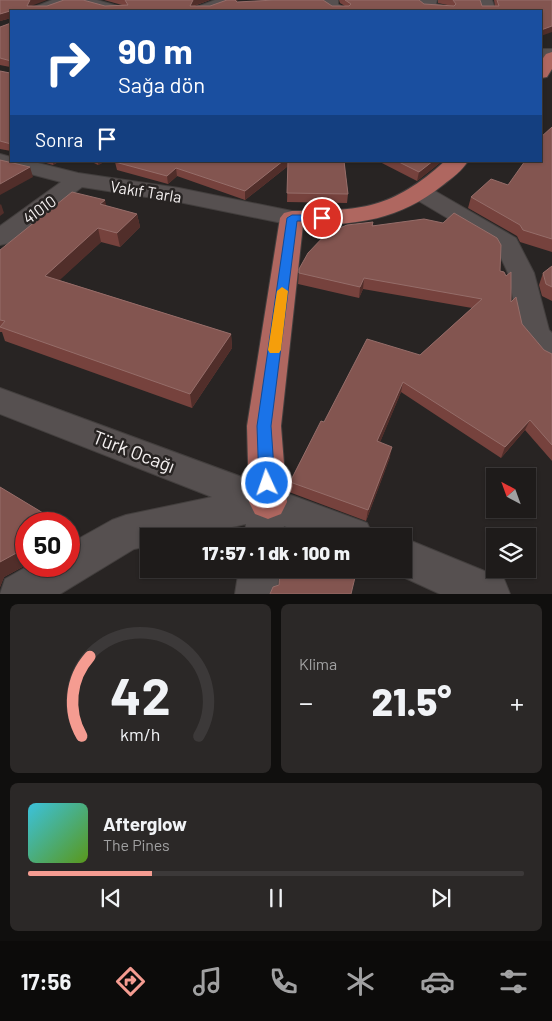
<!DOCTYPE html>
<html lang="tr">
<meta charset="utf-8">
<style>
:root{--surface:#1e1b1a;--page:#2b2827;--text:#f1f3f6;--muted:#a1a1a2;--line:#3c3939;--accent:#f59c91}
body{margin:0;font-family:Barlow,sans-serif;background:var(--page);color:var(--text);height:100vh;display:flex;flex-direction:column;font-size:19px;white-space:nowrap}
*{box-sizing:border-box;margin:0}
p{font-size:16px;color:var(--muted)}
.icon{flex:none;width:28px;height:28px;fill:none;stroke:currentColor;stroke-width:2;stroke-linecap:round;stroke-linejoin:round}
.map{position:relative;height:594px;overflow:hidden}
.sheet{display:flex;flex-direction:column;gap:10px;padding:10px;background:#100f0e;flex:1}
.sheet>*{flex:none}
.banner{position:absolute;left:10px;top:10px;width:532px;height:152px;border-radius:0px;box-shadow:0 1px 4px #0004,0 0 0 1px var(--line);background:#1a4fa0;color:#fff;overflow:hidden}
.needle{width:32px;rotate:319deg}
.controls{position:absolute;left:486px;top:468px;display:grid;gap:10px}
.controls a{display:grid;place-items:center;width:50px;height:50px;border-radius:0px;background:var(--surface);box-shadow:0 1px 4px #0004,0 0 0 1px var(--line);font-size:25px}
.speed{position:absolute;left:15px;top:512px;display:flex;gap:10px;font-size:25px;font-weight:700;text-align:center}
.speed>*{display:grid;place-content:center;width:65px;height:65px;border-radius:50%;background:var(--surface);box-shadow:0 1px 4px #0004,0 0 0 1px var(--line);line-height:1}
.speed .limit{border:8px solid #d22;background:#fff;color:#111}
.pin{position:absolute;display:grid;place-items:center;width:42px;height:42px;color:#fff;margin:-21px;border:2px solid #fff;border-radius:50%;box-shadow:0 1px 5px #0007}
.me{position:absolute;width:55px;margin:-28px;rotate:357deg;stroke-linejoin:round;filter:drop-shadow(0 0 4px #0008)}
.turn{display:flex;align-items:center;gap:18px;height:105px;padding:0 25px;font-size:22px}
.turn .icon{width:65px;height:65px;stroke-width:2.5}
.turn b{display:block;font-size:35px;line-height:42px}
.then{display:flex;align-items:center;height:48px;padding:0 25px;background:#0003;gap:10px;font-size:19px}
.big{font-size:38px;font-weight:800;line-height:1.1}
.sheet .tile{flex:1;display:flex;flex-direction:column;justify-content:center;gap:8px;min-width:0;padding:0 18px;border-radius:8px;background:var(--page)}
.sheet .dial{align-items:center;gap:0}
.dial svg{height:130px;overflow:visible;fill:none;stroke:var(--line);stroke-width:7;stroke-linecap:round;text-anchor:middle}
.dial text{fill:var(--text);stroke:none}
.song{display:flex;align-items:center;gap:15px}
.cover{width:60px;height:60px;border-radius:8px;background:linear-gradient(135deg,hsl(190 70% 55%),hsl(90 70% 35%))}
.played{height:5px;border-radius:2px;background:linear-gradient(90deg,var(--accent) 25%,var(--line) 25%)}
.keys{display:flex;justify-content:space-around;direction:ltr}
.heat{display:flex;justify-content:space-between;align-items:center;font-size:28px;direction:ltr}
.sheet .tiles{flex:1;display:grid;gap:10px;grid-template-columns:1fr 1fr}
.tile:last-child{grid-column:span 2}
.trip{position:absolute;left:140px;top:528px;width:272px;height:50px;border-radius:0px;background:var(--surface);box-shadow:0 1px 4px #0004,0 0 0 1px var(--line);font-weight:800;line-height:50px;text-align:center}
.tabs{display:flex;height:80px;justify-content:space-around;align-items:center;background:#0c0b0a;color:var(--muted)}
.tabs .icon{width:35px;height:35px}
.tabs .on{color:var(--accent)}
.tabs b{font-size:22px;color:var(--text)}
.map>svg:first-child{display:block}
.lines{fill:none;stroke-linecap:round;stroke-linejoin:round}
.minor-casing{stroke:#433f3e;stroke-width:2}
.major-casing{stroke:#433f3e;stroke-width:2}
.minor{fill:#565050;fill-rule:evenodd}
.major{fill:#af6760;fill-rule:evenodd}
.wall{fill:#76423d}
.shaded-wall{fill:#512e2a}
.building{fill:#835550;stroke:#956d69}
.route{fill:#1a73e8;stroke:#114b97}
.slow{fill:#f59e0b}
.labels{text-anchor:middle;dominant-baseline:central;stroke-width:5;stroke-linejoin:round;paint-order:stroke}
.street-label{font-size:16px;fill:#f5f1f1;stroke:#282423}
.near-street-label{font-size:19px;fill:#f5f1f1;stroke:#282423}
</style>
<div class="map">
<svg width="552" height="594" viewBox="0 0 552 594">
<rect width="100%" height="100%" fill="#282423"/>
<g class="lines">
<defs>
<g id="minor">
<path d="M52 0H71L69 3 48 11H30L32 8Z"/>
<path d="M76 0H97L125 8 127 11H106L78 3Z"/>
<path d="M215 0H234L232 3 210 11H192L194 8Z"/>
<path d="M324 0H338V4L349 11H332L325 6Z"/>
<path d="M418 0H437L436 4 451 8 453 11C442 12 425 13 416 4Z"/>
<path d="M478 0H492L496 11H482Z"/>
<rect x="541" y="49" width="11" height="10"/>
<path d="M0 154 11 157V161H30L78 173 179 188 292 211 300 213 304 218 300 223 292 225 179 202 82 187 9 243 0 245V226L61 182 0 166Z"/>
<path d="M420 185 428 187 516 238 534 273 549 330 552 333V363L541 360 520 334 508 273 496 247 412 197 409 192 412 187Z"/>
<path d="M0 388 367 523 373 536H309L284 526 283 536H245L246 524 191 536H149V546L134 549 60 594H0L5 579 28 566H69V544L112 520 126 515 212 497 0 414Z"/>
<path d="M404 538 504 579 510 594H440L390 571 389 569H404Z"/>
<path d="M239 569H279L277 594H235Z"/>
</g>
<g id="major">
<path d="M552 52V69L547 77 541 78V61L546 54Z"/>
<path d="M445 161H468C462 171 452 178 443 185 399 220 358 225 303 225L281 426 287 502 281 514 268 519 255 514 249 502 247 426 280 218 284 213 292 211C361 211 392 209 445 161Z"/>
</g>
</defs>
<use href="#minor" class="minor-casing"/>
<use href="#major" class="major-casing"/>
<use href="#minor" class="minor"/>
<use href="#major" class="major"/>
</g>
<g class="wall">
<path d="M0 0 32 6H105L122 5 104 0H210L194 6H210L227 0H238L236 1 237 2 332 6H345L340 3 339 0H419L424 4 452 6 438 3V0H480L482 6H495L494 0H552V32L11 11V154V151L0 149V71L10 73V67L0 65V27L11 23V18L0 21Z"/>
<path d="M552 127V252L520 242 517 236 468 208 471 197 508 185Z"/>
<path d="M39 161H60L53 165Z"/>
<path d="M90 161H106L98 165Z"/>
<path d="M344 161 348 194 347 203 287 202 288 166 245 200 177 176 168 184 117 170 115 162Z"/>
<path d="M378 161H441V162L417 181Z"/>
<path d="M107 206 137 214 140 227 120 247 101 242 59 280 231 334 232 348 192 408 5 341 2 332H0V250Z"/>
<path d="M373 222V225L500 271 511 302 522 324 544 350 552 354V461L525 430 501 458 401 392 380 442 390 457 366 521 289 492 290 482 324 422 420 355 472 308 363 289 359 298 298 284 299 269Z"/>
<path d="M552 266V301L542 296 539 285 543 273Z"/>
<path d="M0 487 53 519 55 524H26V565L4 577 0 587Z"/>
</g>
<g class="shaded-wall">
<path d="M30 0H47L31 6H27Z"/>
<path d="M193 0H210L193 6H190Z"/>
<path d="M10 11 11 18 0 21V14Z"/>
<path d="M552 26V32L541 36V30Z"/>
<path d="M53 161H60L53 165Z"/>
<path d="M98 161H106L98 165Z"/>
<path d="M283 161H288V166L245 200V191Z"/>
<path d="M433 161H441V162L417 181 419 172Z"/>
<path d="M30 167 33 177 0 195V184Z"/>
<path d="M176 168 177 176 168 184 167 176Z"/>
<path d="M105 200 108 213 100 204Z"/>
<path d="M1 204 4 213 0 216V205Z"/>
<path d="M137 214 140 227 120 247 117 233Z"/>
<path d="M98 228 101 242 49 290 45 276Z"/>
<path d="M364 278 363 289 359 298 360 287Z"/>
<path d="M231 334 232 348 192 408 190 394Z"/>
<path d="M403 382 401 392 376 452 377 441Z"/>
<path d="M530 420 525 430 501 458 505 447Z"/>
<path d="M392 447 390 457 366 521 368 510Z"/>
<path d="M53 519 55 524H49Z"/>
<path d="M20 551 26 563V565L4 577 0 587V562Z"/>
</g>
<g class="building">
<path d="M0 0H30L27 6H47L64 0H83L105 6 128 5 125 0H193L190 6H210L227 0H235L237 2 275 0H323L332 6H349L351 4 345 0H419L424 4 454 6 456 4 453 0H480L482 6H499L497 0H552V26L541 30V11H11V144L0 141V71L10 73 11 61 0 58V27L11 23 10 11 0 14Z"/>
<path d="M552 127V239L523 230 520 225 471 197 491 179 508 185 525 161H541V137Z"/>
<path d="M0 160 30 167 0 184Z"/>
<path d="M116 161H283L245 191 176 168 167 176 115 162Z"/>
<path d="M288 161H344L348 194 287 193Z"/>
<path d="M397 161H433L419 172Z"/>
<path d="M72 192 105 200 100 204 137 214 117 233 98 228 45 276 231 334 190 394 0 327 5 321 0 320V250Z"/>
<path d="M454 213 497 238 501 245 500 271 504 272 506 276 511 272V302L516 297 522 324 544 350 552 354V445L530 420 505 447 403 382 377 441 392 447 368 510 290 482 321 421 324 422 367 339 420 355 482 299 364 278 360 287 299 273V269L308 253 327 233 347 225 373 222 372 226 424 219 443 223Z"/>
<path d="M552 266V287L546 284 543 273Z"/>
<path d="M0 487 53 519 49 524H26V549L25 551H20L0 562Z"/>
<path d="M280 569H357L351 594H270L273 587 279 585Z"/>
</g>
<path class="route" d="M292 215H322L327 218 322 221H297L271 426 275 483 272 488 267 490 262 488 259 483 257 426 287 218Z"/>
<path class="slow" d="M282 287 288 291 281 350 279 353H270L268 350 277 291Z"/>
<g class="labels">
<g class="street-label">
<text transform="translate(146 191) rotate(9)">Vakıf Tarla</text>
<text transform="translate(39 209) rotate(-36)">41010</text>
</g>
<g class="near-street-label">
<text transform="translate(134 451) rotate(21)">Türk Ocağı</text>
</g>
</g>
</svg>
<div class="controls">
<a><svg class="needle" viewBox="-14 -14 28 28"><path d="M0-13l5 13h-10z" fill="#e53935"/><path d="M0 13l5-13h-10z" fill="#a1a1a2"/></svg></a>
<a><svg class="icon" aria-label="layers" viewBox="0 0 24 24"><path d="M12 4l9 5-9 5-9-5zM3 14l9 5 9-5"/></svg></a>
</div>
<div class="speed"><div class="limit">50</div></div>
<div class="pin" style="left:322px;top:218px;background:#d93025"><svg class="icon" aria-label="arrive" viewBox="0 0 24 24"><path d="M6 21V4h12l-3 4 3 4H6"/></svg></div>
<svg class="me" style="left:267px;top:483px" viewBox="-20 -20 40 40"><circle r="17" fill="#1a73e8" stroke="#fff" stroke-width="3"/><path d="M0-11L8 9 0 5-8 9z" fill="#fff"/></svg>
<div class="trip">17:57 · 1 dk · 100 m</div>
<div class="banner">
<div class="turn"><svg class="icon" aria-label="right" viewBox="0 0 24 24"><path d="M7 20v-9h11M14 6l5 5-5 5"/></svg><div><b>90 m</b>Sağa dön</div></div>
<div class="then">Sonra<svg class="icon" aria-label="arrive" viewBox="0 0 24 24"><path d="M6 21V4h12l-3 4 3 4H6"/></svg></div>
</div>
</div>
<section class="sheet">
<div class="tiles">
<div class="tile dial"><svg viewBox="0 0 100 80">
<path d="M14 69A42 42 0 1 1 86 69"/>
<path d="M14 69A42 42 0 0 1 19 20" stroke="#f59c91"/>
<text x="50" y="56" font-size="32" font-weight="700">42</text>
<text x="50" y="72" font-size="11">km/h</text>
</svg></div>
<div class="tile"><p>Klima</p>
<div class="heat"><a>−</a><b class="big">21.5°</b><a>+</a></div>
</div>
<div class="tile">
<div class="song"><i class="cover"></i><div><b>Afterglow</b><p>The Pines</p></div></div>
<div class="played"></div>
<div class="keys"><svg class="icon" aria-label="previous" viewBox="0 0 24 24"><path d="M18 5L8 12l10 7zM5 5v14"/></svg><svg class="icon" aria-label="pause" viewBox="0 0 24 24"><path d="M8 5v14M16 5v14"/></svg><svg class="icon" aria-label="next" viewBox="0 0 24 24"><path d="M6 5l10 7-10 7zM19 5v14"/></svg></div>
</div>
</div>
</section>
<nav class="tabs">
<b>17:56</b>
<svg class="icon on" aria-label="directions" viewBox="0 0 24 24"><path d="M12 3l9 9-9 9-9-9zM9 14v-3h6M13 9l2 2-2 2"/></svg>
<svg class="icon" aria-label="music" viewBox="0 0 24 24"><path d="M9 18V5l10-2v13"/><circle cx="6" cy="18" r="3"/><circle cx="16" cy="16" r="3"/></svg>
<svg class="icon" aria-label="phone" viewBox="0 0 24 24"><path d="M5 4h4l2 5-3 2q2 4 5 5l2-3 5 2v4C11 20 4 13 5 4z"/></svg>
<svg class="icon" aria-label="climate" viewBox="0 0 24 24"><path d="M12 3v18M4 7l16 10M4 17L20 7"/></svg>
<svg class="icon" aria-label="car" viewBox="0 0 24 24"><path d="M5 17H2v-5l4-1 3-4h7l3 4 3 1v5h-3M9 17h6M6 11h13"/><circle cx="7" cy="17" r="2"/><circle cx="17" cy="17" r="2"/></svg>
<svg class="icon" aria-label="filters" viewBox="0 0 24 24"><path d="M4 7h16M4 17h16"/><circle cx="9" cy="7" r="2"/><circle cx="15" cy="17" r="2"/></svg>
</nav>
